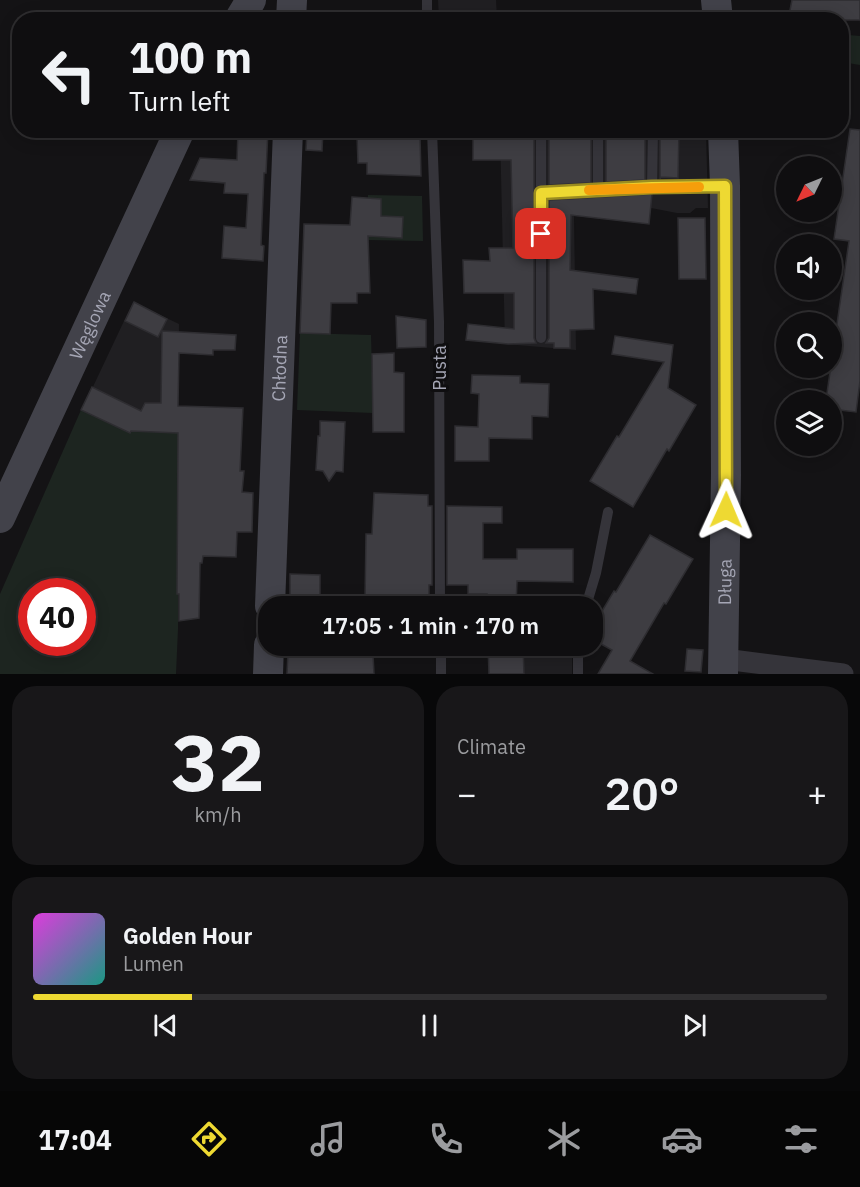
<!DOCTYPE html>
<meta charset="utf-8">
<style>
:root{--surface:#0f0e10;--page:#181719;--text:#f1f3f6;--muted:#9b9c9f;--line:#2f2e30;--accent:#eed932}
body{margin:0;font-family:"IBM Plex Sans",sans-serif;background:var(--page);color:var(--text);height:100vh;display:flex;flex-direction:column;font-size:22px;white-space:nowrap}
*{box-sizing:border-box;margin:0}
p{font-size:20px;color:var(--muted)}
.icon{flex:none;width:33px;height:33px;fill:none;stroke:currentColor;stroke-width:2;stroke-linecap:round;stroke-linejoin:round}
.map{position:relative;height:674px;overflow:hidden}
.side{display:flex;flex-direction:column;gap:12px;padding:12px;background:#080809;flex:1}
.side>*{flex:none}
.hud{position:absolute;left:12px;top:12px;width:837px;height:126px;border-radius:24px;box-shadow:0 3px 15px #0003,0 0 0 2px var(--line);background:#0f0e10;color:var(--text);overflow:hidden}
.needle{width:39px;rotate:227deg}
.buttons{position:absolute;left:776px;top:156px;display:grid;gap:12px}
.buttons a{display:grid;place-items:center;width:66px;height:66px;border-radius:50%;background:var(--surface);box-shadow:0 3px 15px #0003,0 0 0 2px var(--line);font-size:30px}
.speed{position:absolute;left:18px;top:578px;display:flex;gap:12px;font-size:30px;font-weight:700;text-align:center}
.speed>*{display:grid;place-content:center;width:78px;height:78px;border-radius:50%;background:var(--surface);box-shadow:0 3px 15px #0003,0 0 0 2px var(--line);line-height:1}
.speed .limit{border:9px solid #d22;background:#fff;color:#111}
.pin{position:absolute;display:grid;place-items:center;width:51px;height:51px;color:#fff;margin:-26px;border-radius:12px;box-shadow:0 3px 9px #0006}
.me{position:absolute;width:66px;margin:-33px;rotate:1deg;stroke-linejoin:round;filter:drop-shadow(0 0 4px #0008)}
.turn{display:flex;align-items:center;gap:21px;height:126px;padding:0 18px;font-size:27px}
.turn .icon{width:78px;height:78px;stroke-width:2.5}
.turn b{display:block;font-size:42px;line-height:51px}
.big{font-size:45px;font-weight:600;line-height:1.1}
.side .tile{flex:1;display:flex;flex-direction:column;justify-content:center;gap:9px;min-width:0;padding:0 21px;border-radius:24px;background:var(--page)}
.side .dial{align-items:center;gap:0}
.dial b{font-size:78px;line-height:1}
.song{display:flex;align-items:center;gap:18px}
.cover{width:72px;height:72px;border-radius:9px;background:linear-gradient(135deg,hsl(300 70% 55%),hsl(170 70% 35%))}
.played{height:6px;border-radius:3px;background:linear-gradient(90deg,var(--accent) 20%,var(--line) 20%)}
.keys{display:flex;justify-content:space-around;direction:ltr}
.heat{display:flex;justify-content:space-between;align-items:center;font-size:33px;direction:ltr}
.side .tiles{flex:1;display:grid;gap:12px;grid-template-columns:1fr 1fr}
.tile:last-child{grid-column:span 2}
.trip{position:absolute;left:258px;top:596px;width:345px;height:60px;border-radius:24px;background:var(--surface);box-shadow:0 3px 15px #0003,0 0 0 2px var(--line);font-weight:600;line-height:60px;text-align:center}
.dock{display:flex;height:96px;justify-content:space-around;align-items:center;background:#060606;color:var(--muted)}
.dock .icon{width:42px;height:42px}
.dock .on{color:var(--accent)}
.dock b{font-size:27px;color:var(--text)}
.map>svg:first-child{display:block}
.built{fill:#201f22}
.green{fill:#1d2520;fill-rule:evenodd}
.building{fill:#3e3d42;stroke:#2e2d31;stroke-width:1.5}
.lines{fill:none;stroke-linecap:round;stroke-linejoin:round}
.lane{stroke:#35343a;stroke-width:10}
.street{stroke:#35343a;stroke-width:21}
.secondary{stroke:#42424a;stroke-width:30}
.route-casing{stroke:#9b8d20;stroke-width:15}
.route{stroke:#eed932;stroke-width:10}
.slow{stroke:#f59e0b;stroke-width:10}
.labels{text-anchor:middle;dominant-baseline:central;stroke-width:6;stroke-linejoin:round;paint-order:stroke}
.street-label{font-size:18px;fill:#a5a6b5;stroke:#0f0e10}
</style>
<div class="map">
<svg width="860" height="674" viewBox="0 0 860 674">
<rect width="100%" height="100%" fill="#141315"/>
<g class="built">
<path d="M438 0H496L497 19H439Z"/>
<path d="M500 131H706L708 208H696L690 213H677L651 208 649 224 574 216 576 350 505 344Z"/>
<path d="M133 302 179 324 178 433 132 431 130 433 82 410Z"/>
<rect x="505" y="645" width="67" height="29"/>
</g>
<g class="green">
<path d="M848 35 860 36V65L848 63 845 60Z"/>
<path d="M368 195 422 196 423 241 368 240Z"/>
<path d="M300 333 371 335 373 413 297 410Z"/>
<path d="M81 410 130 433 131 431 178 433V629L176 674H0V594ZM32 591H82V642H32Z"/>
</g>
<g class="building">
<path d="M792 0H860V20H788Z"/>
<path d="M850 129 860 130V381L856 412 831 409V400H826L849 241 834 239Z"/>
<path d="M238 130H268L266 173H264L261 245 264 246 263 261 222 258 224 226 246 228 248 194 224 193 225 183 190 180 200 158 237 160Z"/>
<path d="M307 130H323L322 151 306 150Z"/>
<path d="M486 130H534V338L536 343 508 344 466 340 468 324 514 329V293H464L463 260 490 261 489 248H513L511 160H473V137H486Z"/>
<path d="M549 130H591V183L549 185Z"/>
<path d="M606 130H645V180L606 182Z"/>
<path d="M660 130H679L678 178 661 177 660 179Z"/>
<path d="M420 135 421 176 367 174V163H358L357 136Z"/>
<path d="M652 194 649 224 571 215 570 270 638 279 636 294 593 289 594 329 570 330V348H554V343H546L549 338V200Z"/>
<path d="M352 197 381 199V216L403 217 402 238 368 236 370 293H357V303H331L330 334 300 333 304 224 350 225Z"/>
<path d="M678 218H705L706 279H679Z"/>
<path d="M134 302 167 319 158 337 125 321Z"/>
<path d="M396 316 426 320V347L397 348Z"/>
<path d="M162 331 236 335 235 350H213V355L179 353 178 406 243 408 240 471H244L242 492 253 493 252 532H237L236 557 203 556 202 563H200L199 618 179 621V594H177L178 433 131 431 130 433 81 410 92 387 141 411 145 403H161Z"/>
<path d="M615 336 673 345 668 388 696 405 669 451 667 449 633 507 590 481 617 436 619 437 664 362 612 354Z"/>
<path d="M394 353V372L404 373V432H373L372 354Z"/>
<path d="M472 375 520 376V383L549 384 548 417 532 416V439L489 438V461H455V426L478 427 479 394 471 393Z"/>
<path d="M320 421 345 422 343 472 336 471 329 481 323 471 316 470 318 436H320Z"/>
<path d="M374 493 428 495V506H432V585H429V602L365 600 366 534H372Z"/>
<path d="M447 506 502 507V523H483V559H517V549H573V582L517 581 516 606H486L487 594H468V585H447Z"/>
<path d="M650 535 693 559 666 604 664 603 630 661 653 674H598L612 650 592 639V628L614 591 616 592Z"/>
<path d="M290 574 320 575V606H290Z"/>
<path d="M488 645H523L524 674H489Z"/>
<path d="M687 649 703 650 701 672 685 671Z"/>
<path d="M288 652 373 654 374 674H287Z"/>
</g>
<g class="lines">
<g class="lane">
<path d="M427 0V20"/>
<path d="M432 130 439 322 440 606"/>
<path d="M541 130V338"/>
<path d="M598 130V189"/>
<path d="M652 187 653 130"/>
<path d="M541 193 652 187 725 186"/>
<path d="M586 606 596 573 608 512"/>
<path d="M441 645V674"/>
<path d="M578 674V645"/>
</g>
<path class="street" d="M724 659 843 674"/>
<g class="secondary">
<path d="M716 0 718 20"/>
<path d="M239 20 251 0"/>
<path d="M291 20 292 0"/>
<path id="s1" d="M0 518 180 130"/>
<path id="s2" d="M270 606 288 130"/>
<path d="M268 674 269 645"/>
<path id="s3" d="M723 674 726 475 725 186 723 130"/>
</g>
</g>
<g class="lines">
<defs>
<path id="route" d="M541 234V193L652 187 725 186 726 510"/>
</defs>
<use href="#route" class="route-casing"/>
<use href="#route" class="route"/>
<path class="slow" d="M589 190 699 187"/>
</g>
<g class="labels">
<g class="street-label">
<text stroke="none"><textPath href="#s1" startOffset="213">Węglowa</textPath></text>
<text stroke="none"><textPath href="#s2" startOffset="238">Chłodna</textPath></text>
<text transform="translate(439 368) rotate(-90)">Pusta</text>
<text stroke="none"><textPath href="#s3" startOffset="92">Długa</textPath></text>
</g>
</g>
</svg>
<div class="buttons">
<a><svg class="needle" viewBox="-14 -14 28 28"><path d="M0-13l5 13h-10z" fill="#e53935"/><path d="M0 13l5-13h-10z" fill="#9b9c9f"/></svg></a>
<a><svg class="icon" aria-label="sound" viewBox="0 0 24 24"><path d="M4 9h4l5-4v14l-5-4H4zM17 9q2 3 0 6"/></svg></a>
<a><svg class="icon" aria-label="search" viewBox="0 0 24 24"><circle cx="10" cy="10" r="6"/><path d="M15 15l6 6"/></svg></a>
<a><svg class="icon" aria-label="layers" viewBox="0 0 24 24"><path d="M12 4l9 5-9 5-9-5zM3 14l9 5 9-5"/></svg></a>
</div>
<div class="speed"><div class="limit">40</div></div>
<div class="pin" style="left:541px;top:234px;background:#d93025"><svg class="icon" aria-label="arrive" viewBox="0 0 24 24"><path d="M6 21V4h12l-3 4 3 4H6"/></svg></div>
<svg class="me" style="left:726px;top:510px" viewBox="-20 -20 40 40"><path d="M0-17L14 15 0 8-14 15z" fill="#eed932" stroke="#fff" stroke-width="4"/></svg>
<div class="trip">17:05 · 1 min · 170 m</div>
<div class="hud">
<div class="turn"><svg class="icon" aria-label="left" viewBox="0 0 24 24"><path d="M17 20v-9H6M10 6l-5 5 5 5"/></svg><div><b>100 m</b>Turn left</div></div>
</div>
</div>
<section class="side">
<div class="tiles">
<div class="tile dial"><b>32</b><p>km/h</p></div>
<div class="tile"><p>Climate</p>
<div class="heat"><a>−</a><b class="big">20°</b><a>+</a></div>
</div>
<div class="tile">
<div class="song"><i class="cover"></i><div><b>Golden Hour</b><p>Lumen</p></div></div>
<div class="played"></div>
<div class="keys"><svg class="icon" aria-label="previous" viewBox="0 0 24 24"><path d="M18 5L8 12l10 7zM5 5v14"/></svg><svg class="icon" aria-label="pause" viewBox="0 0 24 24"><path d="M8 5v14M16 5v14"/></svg><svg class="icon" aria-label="next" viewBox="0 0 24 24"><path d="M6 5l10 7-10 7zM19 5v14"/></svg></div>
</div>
</div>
</section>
<nav class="dock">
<b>17:04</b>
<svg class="icon on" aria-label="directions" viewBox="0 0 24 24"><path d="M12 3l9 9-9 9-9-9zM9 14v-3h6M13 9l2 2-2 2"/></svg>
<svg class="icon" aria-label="music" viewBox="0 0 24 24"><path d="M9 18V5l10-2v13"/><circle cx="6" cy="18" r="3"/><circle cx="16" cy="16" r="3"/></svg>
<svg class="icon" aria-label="phone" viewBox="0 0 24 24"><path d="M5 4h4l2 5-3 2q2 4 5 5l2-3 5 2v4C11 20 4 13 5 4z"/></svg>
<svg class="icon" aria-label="climate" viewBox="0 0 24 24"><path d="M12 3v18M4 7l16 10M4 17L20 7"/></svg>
<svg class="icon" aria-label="car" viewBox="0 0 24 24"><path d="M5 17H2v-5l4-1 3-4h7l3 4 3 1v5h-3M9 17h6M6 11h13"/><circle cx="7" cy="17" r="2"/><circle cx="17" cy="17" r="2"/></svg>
<svg class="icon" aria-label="filters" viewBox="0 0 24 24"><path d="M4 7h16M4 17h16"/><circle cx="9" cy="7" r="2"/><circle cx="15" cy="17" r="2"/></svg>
</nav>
